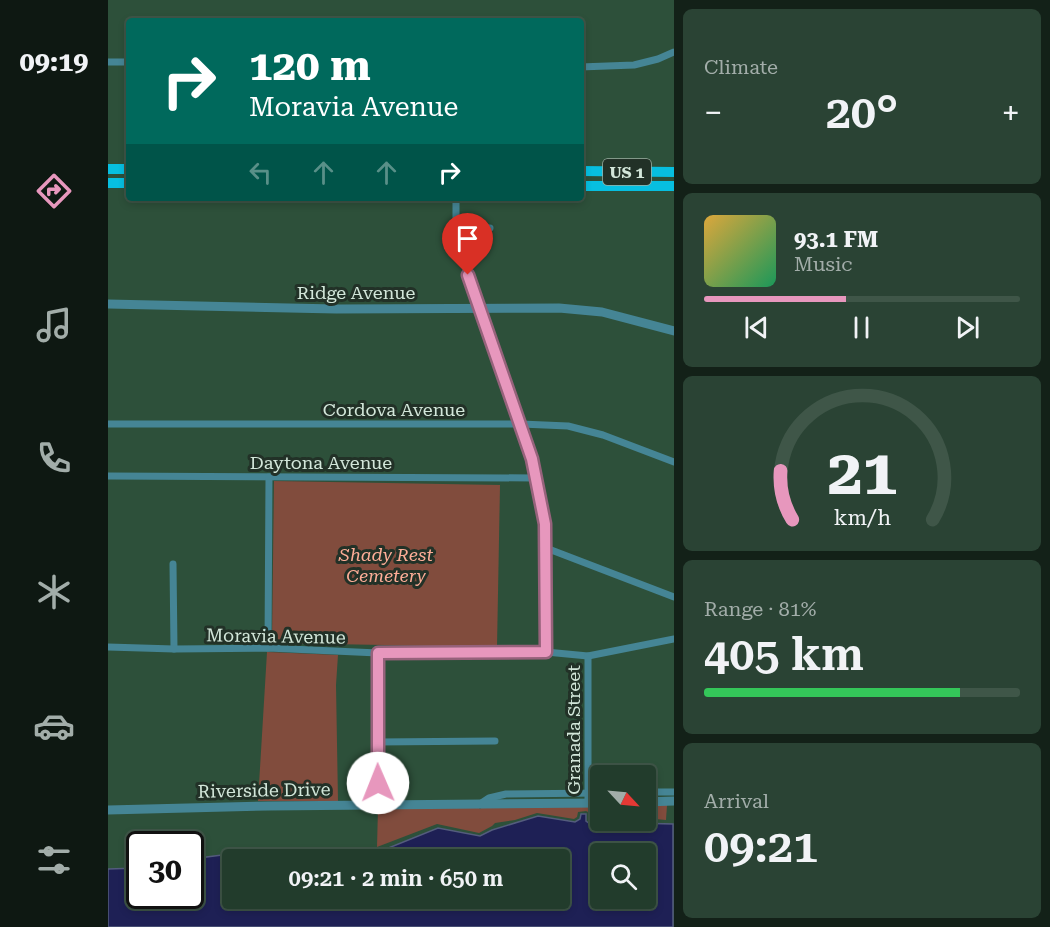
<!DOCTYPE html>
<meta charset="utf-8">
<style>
:root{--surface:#223c2c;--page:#2a4334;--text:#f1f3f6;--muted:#a2ada9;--line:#3f5648;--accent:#e797bd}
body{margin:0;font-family:"Roboto Serif",serif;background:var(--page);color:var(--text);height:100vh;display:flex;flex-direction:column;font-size:22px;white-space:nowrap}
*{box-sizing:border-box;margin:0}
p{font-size:20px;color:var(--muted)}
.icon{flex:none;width:33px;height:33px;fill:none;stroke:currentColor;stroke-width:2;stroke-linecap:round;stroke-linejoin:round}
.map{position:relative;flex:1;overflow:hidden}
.details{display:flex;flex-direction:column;gap:9px;padding:9px;background:#132118;width:376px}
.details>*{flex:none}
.top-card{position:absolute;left:18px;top:18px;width:458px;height:183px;border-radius:6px;box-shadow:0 3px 9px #0003,0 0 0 2px var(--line);background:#00695c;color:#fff;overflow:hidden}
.needle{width:39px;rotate:116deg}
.tools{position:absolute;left:482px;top:765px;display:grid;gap:12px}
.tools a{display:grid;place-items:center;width:66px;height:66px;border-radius:6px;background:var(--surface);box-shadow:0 3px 9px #0003,0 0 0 2px var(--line);font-size:30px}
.speed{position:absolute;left:18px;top:831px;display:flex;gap:12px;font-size:30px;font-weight:700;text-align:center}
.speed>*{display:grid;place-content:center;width:78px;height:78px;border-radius:50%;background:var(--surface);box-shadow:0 3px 9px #0003,0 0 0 2px var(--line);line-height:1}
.speed .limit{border:3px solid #111;border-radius:9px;background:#fff;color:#111}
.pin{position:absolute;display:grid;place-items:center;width:51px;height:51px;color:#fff;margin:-62px -26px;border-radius:50% 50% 50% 0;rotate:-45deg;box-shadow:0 0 6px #0007}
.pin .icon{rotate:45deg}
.me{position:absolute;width:66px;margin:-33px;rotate:359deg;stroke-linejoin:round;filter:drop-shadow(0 0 4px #0008)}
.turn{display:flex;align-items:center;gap:21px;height:126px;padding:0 24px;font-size:27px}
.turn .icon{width:78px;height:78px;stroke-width:2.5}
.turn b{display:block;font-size:42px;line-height:51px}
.lanes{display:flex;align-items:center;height:57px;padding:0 24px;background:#0003;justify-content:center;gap:30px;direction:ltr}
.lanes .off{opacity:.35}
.big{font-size:45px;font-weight:600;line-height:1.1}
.details .card{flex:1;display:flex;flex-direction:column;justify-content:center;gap:9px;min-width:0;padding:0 21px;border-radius:9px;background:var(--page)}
.details .dial{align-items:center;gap:0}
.dial svg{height:156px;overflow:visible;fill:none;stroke:var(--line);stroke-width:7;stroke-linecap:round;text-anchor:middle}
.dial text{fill:var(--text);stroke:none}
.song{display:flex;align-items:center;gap:18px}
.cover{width:72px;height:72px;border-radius:9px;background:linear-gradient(135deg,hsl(40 70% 55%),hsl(150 70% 35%))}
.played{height:6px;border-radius:3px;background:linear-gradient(90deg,var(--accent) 45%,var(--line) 45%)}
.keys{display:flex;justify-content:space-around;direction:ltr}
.heat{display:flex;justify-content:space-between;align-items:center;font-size:33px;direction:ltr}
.charge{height:9px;border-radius:4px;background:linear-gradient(90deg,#34c759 81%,var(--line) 0)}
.trip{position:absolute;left:114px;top:849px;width:348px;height:60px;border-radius:6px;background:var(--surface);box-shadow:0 3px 9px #0003,0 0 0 2px var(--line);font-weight:600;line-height:60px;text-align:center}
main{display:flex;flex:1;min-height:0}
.tab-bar{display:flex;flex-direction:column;width:108px;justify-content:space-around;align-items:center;background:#0e1812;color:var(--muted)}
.tab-bar .icon{width:42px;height:42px}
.tab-bar .on{color:var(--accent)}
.tab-bar b{font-size:27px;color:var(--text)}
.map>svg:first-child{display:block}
.green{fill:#814c3d}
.water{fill:#1e2055;stroke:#545c7d;stroke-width:1.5;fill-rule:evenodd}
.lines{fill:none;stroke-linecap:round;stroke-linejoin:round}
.minor{stroke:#458595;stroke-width:7}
.tertiary{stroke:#458595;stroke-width:9}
.primary{stroke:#07bfe0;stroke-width:10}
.route-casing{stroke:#96627b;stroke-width:15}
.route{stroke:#e797bd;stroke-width:10}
.labels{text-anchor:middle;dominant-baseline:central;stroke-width:6;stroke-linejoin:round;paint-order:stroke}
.shield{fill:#223127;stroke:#9eb0a4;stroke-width:1.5}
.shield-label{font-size:16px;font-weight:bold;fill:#d3e7da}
.street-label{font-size:18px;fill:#d3e7da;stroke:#223127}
.park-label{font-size:18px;font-style:italic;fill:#fdad97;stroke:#223127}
</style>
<main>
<nav class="tab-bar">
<b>09:19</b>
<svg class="icon on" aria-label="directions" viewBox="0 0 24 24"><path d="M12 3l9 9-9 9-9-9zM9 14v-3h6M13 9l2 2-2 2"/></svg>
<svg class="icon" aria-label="music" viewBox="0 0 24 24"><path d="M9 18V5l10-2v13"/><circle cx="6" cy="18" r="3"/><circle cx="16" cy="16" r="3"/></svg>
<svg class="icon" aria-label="phone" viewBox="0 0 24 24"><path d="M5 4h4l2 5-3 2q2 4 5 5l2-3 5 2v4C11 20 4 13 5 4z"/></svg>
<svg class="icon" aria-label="climate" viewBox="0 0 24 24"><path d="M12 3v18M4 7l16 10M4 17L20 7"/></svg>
<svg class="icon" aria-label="car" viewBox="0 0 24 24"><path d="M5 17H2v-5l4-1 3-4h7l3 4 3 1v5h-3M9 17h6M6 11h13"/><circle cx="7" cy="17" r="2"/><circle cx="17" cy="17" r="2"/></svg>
<svg class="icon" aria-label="filters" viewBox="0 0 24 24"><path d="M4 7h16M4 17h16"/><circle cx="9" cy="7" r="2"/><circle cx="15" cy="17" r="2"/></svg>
</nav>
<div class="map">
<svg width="566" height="927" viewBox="0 0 566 927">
<rect width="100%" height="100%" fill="#2d503a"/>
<g class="green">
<path d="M166 481 392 485 389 647 164 643Z"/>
<path d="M159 652 230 655 228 685 230 801H150Z"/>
<path d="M559 805 558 820 537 818V806Z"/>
<path d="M370 807 372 809 374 807H492V820L515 821 486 823 482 820V813L478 811 470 812 469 817 466 819 429 813 407 820 387 823 384 826 371 833 329 824 269 847 270 808Z"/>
</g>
<g class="water">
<path d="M473 814H478V821L485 826 524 823 565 824V927H0V869L31 868 32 896H82L83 859 122 854 140 859 124 860V898H452V860L248 859H261L262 852 278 849 330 828 372 836 384 830 430 816 467 822 472 819ZM492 854H537V898H492Z"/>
<path d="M200 851 229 856 230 859H160L166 854Z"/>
</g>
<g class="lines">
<g class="minor">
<path d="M0 62H21"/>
<path d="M472 67 526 65 550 59 566 52"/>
<path d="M348 198V219L355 259 370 308 413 424 424 459 437 524 438 652"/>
<path d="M350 228H382"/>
<path d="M0 424H413L460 426 495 435 566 462"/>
<path d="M0 476 427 478"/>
<path d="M438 548 566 597"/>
<path d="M65 564 66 649"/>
<path d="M0 647 66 649 160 648 270 653 438 652 480 656 566 639"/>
<path d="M160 648 161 477"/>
<path d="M270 653V804"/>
<path d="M480 656V803"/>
<path d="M269 742 387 741"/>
<path d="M537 792H566"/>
<path d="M372 804 381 798 398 794 492 793"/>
</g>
<g class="tertiary">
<path d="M0 304 228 309 451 308 494 312 566 331"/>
<path d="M537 802 566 801"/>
<path d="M0 810 160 806 492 803"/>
</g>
<g class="primary">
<path d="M0 169H21"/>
<path d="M472 171 566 172"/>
<path d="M0 183H21"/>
<path d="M472 186H566"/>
</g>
</g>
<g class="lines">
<defs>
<path id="route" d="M270 783V653L438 652 437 524 424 459 360 275"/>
</defs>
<use href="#route" class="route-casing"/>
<use href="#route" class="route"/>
</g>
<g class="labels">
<rect class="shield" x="495" y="159" width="48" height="26" rx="4.5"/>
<g class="shield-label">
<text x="519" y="172">US 1</text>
</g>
<g class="street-label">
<text x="248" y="292">Ridge Avenue</text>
<text x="286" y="409">Cordova Avenue</text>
<text x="213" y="462">Daytona Avenue</text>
<text transform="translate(168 636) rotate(1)">Moravia Avenue</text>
<text transform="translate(465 730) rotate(-90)">Granada Street</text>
<text transform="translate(156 790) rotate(-1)">Riverside Drive</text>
</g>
<g class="park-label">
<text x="278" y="554">Shady Rest<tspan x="278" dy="21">Cemetery</tspan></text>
</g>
</g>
</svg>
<div class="tools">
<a><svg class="needle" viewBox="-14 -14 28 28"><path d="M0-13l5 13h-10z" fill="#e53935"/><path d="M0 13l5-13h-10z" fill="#a2ada9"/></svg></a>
<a><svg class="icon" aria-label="search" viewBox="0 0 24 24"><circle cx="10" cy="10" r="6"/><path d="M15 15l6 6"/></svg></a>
</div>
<div class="speed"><div class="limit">30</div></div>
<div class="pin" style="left:360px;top:275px;background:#d93025"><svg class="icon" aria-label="arrive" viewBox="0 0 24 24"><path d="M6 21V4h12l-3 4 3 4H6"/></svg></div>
<svg class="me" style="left:270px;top:783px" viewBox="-20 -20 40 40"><circle r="19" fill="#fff"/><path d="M0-13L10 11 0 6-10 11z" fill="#e797bd"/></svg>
<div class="trip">09:21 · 2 min · 650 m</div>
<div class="top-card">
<div class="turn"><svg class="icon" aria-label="right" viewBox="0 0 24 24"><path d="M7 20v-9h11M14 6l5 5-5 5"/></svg><div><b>120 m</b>Moravia Avenue</div></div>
<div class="lanes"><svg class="icon off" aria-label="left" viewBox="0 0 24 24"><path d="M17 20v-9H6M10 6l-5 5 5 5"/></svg><svg class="icon off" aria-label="ahead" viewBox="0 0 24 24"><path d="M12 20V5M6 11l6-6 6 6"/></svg><svg class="icon off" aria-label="ahead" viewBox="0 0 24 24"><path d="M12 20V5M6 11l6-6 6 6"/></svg><svg class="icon" aria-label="right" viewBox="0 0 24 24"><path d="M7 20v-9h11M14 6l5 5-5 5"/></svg></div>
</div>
</div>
<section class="details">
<div class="card"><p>Climate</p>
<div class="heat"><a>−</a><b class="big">20°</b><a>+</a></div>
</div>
<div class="card">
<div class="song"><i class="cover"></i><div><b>93.1 FM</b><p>Music</p></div></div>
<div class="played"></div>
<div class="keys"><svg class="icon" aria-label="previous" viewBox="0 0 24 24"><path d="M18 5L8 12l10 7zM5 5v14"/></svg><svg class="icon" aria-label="pause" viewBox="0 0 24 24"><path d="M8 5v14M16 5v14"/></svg><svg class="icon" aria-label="next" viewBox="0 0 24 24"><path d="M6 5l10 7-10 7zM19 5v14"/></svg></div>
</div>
<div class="card dial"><svg viewBox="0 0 100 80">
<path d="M14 69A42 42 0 1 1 86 69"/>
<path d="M14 69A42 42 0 0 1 8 44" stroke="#e797bd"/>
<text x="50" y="56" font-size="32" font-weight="700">21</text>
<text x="50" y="72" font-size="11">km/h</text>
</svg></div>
<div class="card"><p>Range · 81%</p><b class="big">405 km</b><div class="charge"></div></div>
<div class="card"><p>Arrival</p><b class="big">09:21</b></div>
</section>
</main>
